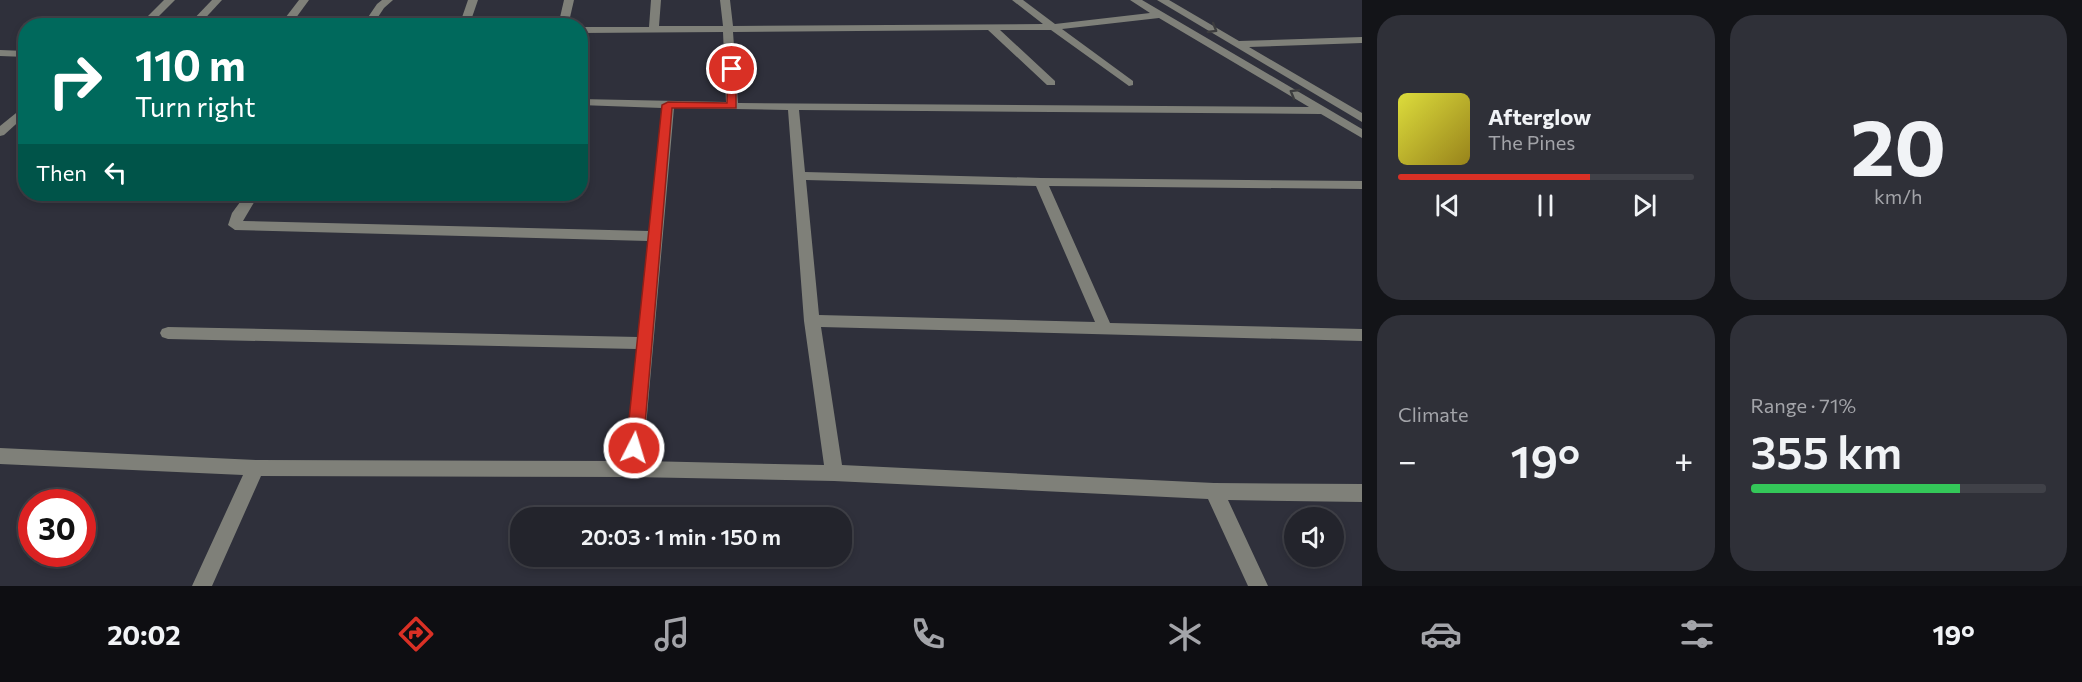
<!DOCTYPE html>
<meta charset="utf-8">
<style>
:root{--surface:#23242c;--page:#2f3038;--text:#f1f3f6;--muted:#a3a4a9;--line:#404148;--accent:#d93025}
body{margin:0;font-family:Commissioner,sans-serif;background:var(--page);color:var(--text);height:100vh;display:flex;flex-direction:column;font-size:22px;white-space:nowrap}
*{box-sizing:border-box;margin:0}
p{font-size:20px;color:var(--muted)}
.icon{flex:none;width:33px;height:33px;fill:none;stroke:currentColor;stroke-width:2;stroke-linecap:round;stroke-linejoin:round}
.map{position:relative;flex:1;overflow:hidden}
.drawer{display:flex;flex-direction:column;gap:15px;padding:15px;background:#131418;width:720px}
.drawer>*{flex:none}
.top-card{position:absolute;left:18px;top:18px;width:570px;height:183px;border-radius:24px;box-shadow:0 3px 9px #0003,0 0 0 2px var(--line);background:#00695c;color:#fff;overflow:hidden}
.fabs{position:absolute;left:1284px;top:507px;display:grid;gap:12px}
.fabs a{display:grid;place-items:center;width:60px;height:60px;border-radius:50%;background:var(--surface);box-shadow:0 3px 9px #0003,0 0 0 2px var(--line);font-size:30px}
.speed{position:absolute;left:18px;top:489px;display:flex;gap:12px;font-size:30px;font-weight:700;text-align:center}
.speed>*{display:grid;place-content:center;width:78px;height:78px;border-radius:50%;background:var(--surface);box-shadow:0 3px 9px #0003,0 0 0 2px var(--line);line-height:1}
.speed .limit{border:9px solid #d22;background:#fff;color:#111}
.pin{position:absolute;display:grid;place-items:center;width:51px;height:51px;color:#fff;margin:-26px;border:3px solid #fff;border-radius:50%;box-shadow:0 2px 6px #0007}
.me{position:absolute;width:66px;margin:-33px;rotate:5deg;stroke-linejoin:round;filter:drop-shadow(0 0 4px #0008)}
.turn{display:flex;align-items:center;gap:21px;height:126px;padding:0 18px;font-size:27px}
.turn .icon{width:78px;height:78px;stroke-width:2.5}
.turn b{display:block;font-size:42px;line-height:51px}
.then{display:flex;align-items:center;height:57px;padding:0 18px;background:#0003;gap:12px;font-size:22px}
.big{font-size:45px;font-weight:600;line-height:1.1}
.drawer .tile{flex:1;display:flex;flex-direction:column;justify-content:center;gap:9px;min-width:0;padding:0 21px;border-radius:24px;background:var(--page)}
.drawer .dial{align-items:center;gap:0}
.dial b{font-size:78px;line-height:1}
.song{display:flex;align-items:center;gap:18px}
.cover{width:72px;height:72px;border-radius:9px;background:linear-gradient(135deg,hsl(60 70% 55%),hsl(50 70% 35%))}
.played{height:6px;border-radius:3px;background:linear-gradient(90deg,var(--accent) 65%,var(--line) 65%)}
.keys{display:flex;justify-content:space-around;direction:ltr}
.heat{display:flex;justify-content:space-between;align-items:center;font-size:33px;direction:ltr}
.charge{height:9px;border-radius:4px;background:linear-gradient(90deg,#34c759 71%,var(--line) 0)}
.drawer .tiles{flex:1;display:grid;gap:15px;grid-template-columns:repeat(2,1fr)}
.trip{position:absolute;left:510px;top:507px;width:342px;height:60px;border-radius:24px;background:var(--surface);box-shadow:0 3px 9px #0003,0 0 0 2px var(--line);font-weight:600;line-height:60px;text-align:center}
.tabs{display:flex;height:96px;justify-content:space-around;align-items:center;background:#0e0e12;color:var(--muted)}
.tabs .icon{width:42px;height:42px}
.tabs .current{color:var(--accent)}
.tabs b{font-size:27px;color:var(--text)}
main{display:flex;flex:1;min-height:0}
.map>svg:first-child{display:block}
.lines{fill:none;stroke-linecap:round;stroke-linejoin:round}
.minor{fill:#7f8079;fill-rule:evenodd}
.oneway{stroke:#3c3c3e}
.route{fill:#d93025;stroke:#8d1f18;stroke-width:1.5}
</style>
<main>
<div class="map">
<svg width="1362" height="586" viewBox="0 0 1362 586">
<rect width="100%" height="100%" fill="#2f303b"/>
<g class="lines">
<g class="minor">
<path d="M164 0H175L149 26H138Z"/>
<path d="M212 0H222L198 26H187Z"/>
<path d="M299 0H309L290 26H279Z"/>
<path d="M382 0H393L384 8 372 26H362L377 4Z"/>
<path d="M468 0H478L469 26H459Z"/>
<path d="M564 0H574L568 26H558Z"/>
<path d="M651 0H661L659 26H723L720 0H730L733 26 1043 24 1012 0H1023L1055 24 1150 13 1130 0H1142L1362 129V138L1321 114 799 110 805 172 1041 178 1362 181V189L1049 186 1110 323 1362 329V341L821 327 842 465 1214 483 1362 484V502L1228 500 1268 586H1248L1208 499 834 481 633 477 261 476 212 586H192L243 475 0 464V448L256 460 625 461 637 349 168 339 162 337 160 333 162 329 168 327 638 337 648 241 235 230 228 225 232 213 246 194H259L243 221 649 231 662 108 580 105V99L726 102 723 32 580 33V27H649ZM1159 18 1309 107 738 103 733 32 988 30 1047 85H1055V81L1000 30H1051L1129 86 1133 85V81L1062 29ZM674 108 788 110 804 321 824 465 643 461ZM806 180 1036 186 1095 322 819 315Z"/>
<path d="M1157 0H1169L1239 41 1362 37V43L1249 47 1362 113V122Z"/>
<path d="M0 50 26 51V57L0 56Z"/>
<path d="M26 105V115L4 135 0 136V126Z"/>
</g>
</g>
<defs><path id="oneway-chevron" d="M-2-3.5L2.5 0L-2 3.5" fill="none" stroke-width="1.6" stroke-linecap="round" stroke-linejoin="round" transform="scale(1.5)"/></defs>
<g class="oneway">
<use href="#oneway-chevron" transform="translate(1213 29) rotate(31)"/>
<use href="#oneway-chevron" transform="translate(1294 93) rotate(-150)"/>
</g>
<path class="route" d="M728 66 736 69V108H672L643 448 640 453 634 455 629 453 626 448 662 105 668 102 727 103Z"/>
</svg>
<div class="fabs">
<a><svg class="icon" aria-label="sound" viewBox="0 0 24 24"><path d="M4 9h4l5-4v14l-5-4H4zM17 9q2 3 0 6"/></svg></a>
</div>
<div class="speed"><div class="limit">30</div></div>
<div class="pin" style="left:732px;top:69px;background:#d93025"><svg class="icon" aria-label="arrive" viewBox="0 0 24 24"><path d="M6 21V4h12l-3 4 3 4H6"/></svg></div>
<svg class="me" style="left:634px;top:448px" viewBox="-20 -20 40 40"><circle r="17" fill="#d93025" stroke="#fff" stroke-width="3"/><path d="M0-11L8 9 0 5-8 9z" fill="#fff"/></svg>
<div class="trip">20:03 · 1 min · 150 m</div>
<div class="top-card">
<div class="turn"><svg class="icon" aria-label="right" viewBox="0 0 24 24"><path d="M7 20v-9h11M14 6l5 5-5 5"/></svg><div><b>110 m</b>Turn right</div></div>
<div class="then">Then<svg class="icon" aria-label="left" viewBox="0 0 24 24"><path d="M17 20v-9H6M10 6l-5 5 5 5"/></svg></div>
</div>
</div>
<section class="drawer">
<div class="tiles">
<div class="tile">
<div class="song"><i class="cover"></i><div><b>Afterglow</b><p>The Pines</p></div></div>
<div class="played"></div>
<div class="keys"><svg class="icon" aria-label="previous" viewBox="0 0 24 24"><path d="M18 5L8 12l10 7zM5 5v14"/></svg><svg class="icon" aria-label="pause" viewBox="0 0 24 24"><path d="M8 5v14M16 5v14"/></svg><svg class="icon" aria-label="next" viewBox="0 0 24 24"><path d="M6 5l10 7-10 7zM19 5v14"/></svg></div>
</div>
<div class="tile dial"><b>20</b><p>km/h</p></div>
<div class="tile"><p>Climate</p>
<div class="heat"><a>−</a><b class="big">19°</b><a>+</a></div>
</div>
<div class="tile"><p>Range · 71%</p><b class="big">355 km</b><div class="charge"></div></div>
</div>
</section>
</main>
<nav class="tabs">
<b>20:02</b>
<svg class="icon current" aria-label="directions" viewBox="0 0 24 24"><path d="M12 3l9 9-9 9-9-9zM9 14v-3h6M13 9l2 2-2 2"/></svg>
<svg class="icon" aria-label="music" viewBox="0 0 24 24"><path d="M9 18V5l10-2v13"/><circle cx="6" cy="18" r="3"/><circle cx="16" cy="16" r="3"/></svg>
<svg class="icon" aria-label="phone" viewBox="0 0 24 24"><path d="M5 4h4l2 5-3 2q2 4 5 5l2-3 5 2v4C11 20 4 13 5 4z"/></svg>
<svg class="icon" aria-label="climate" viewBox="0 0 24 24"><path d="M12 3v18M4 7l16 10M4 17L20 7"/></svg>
<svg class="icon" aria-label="car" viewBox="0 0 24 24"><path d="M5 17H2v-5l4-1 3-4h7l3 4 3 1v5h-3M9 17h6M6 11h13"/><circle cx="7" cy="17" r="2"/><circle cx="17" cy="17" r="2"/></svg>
<svg class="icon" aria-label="filters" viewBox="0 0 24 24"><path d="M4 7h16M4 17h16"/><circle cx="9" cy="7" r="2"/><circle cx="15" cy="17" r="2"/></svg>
<b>19°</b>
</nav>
